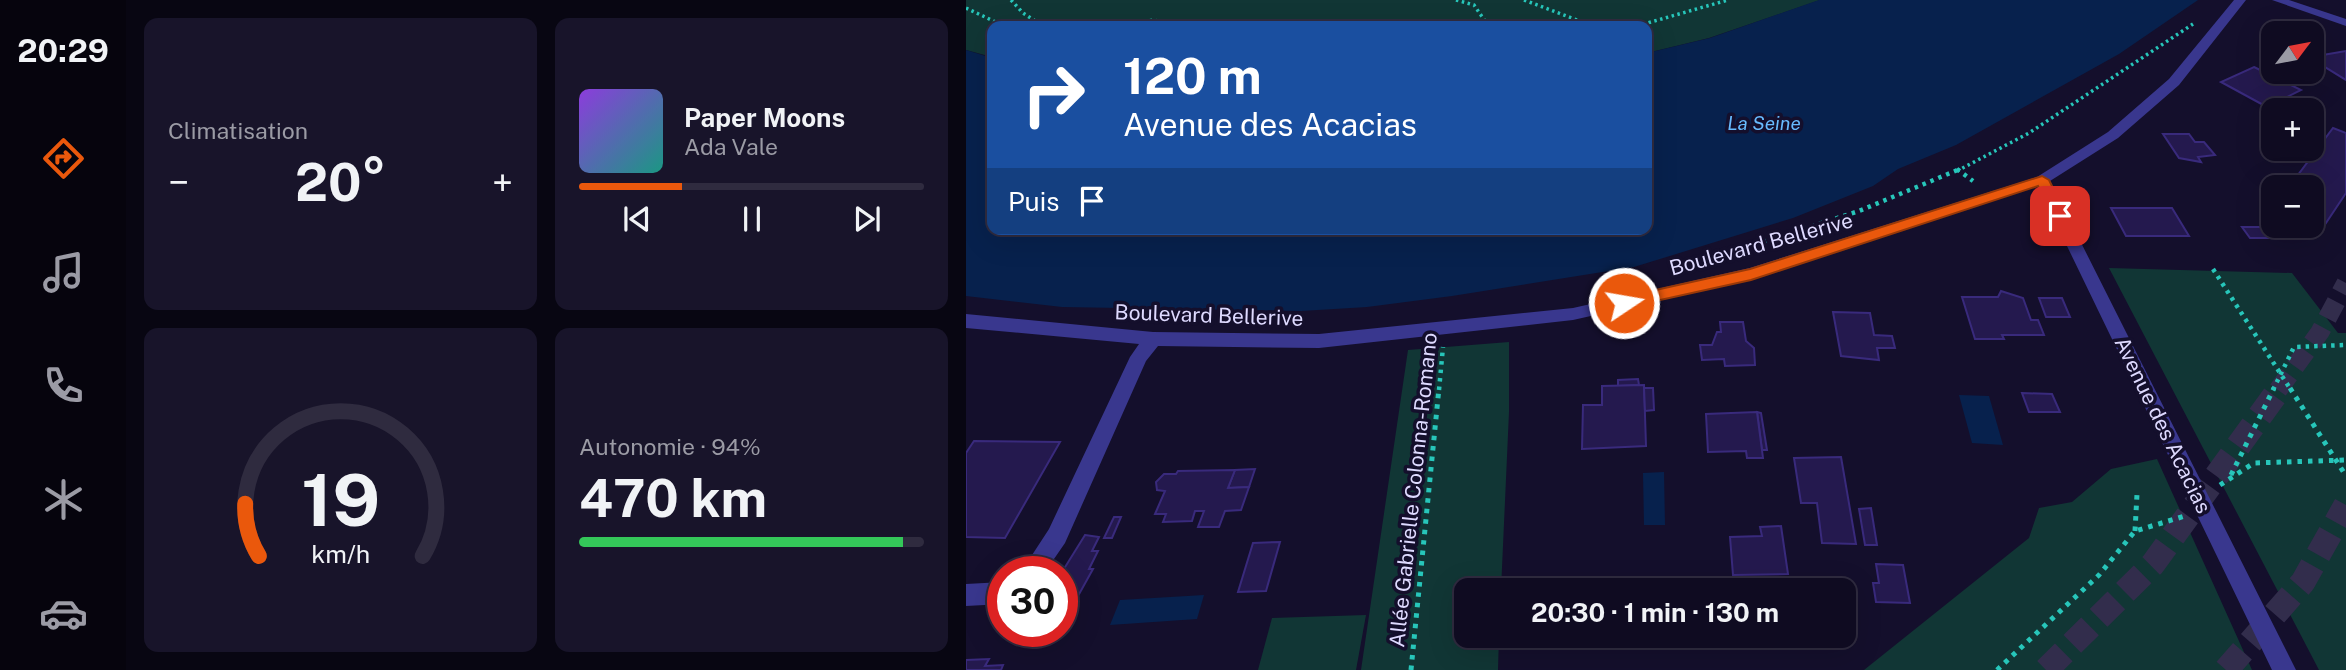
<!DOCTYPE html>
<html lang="fr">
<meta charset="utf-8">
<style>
:root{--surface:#0f0b21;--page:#18142a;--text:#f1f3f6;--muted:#9b9ba5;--line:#2f2b3f;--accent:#ea580c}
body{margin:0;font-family:"Public Sans",sans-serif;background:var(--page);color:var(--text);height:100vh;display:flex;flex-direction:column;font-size:26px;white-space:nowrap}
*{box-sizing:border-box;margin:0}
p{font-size:23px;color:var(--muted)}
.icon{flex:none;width:38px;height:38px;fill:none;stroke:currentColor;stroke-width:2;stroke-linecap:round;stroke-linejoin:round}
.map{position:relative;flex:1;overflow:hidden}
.panel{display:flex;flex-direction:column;gap:18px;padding:18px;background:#080612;width:840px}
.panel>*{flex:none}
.top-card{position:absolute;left:21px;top:21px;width:665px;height:214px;border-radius:14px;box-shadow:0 7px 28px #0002,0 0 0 2px var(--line);background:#1a4fa0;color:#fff;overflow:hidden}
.needle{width:46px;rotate:58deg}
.fabs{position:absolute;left:1295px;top:21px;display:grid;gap:14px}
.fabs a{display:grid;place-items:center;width:63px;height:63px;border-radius:14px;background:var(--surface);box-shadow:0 7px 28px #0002,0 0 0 2px var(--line);font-size:35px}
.speed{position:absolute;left:21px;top:556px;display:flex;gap:14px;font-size:35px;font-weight:700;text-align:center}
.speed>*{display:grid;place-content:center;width:91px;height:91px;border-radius:50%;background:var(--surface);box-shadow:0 7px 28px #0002,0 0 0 2px var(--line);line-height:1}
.speed .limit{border:10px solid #d22;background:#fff;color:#111}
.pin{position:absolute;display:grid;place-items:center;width:60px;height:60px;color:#fff;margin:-30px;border-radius:14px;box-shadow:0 4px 10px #0006}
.me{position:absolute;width:77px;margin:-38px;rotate:78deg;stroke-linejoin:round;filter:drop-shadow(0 0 5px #0008)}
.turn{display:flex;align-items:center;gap:24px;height:147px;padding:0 21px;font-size:32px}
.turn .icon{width:91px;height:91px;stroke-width:2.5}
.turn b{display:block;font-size:49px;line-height:60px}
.then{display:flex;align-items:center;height:66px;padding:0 21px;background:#0003;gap:14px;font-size:26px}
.big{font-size:52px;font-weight:700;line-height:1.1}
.panel .card{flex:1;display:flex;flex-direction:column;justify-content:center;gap:10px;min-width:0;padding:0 24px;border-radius:14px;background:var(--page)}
.panel .dial{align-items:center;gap:0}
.dial svg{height:182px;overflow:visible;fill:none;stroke:var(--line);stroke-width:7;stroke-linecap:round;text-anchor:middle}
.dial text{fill:var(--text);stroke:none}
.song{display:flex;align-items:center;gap:21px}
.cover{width:84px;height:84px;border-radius:10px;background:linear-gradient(135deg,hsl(270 70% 55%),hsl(170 70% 35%))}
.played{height:7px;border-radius:4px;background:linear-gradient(90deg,var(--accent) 30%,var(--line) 30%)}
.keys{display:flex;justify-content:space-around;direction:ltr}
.heat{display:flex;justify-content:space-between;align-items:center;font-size:38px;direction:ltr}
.charge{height:10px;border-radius:5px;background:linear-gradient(90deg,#34c759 94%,var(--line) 0)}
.panel .tiles{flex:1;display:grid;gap:18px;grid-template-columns:repeat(2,1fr)}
.trip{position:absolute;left:488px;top:578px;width:402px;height:70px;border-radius:14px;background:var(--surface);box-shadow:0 7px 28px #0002,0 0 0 2px var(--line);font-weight:700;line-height:70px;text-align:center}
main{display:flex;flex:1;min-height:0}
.dock{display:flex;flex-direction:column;width:126px;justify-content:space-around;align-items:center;background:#06040d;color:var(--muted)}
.dock .icon{width:49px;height:49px}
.dock .selected{color:var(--accent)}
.dock b{font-size:32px;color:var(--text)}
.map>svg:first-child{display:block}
.green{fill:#113635}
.water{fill:#07214d}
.building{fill:#24194e;stroke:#392a7c;stroke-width:2}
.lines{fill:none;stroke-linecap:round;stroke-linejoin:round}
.highway-tunnel-far1{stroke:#322d4c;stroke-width:19;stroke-dasharray:19 10;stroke-linecap:butt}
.highway-tunnel{stroke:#322d4c;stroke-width:25;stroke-dasharray:25 12;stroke-linecap:butt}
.path-far2{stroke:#27c6ba;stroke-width:3.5;stroke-dasharray:2.5 3.5;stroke-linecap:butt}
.path-far1{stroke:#27c6ba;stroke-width:4.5;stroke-dasharray:3.5 5;stroke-linecap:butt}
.path{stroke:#27c6ba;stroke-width:5;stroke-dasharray:4.5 6;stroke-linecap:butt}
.minor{fill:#39378e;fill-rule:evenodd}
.route{fill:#ea580c;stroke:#983908;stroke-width:2}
.labels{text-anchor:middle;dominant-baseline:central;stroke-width:7;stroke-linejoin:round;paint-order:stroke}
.far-water-label{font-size:19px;font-style:italic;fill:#68bbff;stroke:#140f2c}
.street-label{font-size:21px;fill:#dedaff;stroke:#140f2c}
</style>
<main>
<nav class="dock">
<b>20:29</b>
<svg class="icon selected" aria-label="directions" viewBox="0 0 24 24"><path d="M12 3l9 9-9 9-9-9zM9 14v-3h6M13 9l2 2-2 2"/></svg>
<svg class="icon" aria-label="music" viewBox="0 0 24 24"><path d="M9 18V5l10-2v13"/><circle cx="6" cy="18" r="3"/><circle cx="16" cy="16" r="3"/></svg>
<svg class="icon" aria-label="phone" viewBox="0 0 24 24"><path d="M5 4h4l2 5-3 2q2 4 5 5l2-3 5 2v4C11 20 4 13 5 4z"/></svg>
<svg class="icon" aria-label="climate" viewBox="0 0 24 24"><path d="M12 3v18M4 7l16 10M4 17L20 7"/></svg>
<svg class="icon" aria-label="car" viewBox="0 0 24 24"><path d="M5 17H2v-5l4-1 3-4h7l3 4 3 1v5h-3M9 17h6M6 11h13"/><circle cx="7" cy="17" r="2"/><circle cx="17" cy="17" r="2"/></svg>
</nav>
<section class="panel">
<div class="tiles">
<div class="card"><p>Climatisation</p>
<div class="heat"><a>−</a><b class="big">20°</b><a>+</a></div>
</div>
<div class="card">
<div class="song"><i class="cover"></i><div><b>Paper Moons</b><p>Ada Vale</p></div></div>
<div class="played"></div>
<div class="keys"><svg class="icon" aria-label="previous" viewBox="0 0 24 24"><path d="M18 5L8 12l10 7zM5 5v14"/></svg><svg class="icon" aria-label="pause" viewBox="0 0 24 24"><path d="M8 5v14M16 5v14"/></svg><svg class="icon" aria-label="next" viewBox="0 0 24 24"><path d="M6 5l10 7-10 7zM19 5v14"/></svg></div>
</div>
<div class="card dial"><svg viewBox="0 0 100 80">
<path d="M14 69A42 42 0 1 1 86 69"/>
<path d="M14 69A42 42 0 0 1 8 46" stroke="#ea580c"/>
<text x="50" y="56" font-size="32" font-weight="700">19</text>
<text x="50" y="72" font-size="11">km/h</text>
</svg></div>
<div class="card"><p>Autonomie · 94%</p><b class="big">470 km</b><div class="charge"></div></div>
</div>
</section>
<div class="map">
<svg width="1380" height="670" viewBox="0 0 1380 670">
<rect width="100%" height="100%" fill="#140f2c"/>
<g class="green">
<path d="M0 0H854L743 38 681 53V26H26V57L0 50Z"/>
<path d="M1143 268 1326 273 1372 333H1380V670H1353Z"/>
<path d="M543 342V412L535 590H500V635H533L532 670H395L442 350Z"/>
<path d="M1191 459 1286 670H898L1063 538 1073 508 1106 502 1145 469Z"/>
<path d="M400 615 390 670H292L306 618Z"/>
</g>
<g class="water">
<path d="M853 0H1232L1153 54 990 145 932 169 907 186 827 218 668 267 486 296 401 307 335 311 96 307 0 296V50L26 58V229H681V53L744 38Z"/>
<path d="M993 395 1023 396 1037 445 1006 443Z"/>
<path d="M698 472 699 525H678L677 473Z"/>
<path d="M238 595 231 619 144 625 154 600Z"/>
</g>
<g class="building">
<path d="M1380 51V80L1346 59 1353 57 1351 56Z"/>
<path d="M1288 67 1335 90 1301 107 1255 82Z"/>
<path d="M1367 128 1380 133V193L1354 232 1340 226H1346V187H1323Z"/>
<path d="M1197 134H1223L1229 142H1238L1249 155 1232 157 1235 162 1213 158Z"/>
<path d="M1145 208H1206L1223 236H1160Z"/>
<path d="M1276 227H1297L1305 238H1284Z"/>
<path d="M1035 291 1057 298 1065 320H1072L1078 335H1036L1038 339H1009L996 297H1032Z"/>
<path d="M1073 298H1096L1104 317H1080Z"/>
<path d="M867 312 904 313 908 335 926 336 929 348H911L913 360 875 356Z"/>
<path d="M754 322H777L780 341 788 348 789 365 759 366 758 359 736 360 734 345H746L751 332H755Z"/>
<path d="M672 379 673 385 652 386V380Z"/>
<path d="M678 385 680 446 616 449 617 405H636V386Z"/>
<path d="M678 388H687L688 410 679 411Z"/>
<path d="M1056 393 1086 394 1094 412H1063Z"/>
<path d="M791 412 795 413 801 450H796Z"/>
<path d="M791 412 797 458H781L780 451 742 452 740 414Z"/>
<path d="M8 441 94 442 39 538 0 537V453Z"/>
<path d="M875 457 890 544 856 543 851 503H835L828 458Z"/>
<path d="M289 469 283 487 262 488 269 470Z"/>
<path d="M269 470 262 488 283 487 275 510 259 511 253 527H232L238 511H229L226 521 197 522 200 514H189L199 491 191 490 190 482 198 474H210L212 471Z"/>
<path d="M905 508 911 545H899L893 509Z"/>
<path d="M148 517H155L146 538H138Z"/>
<path d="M815 526 822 574 767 575 764 537 796 536 794 527Z"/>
<path d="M119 535 133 537 126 551H132L123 569H127L102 614H96V572Z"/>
<path d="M314 542 300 591 272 592 287 543Z"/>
<path d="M910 564 937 565 944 603 910 602 907 583H913Z"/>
<path d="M23 659 19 666 37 665 35 670H0V660Z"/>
</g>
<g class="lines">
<path class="highway-tunnel-far1" d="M1312 390 1354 332 1380 283"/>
<g class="highway-tunnel">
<path d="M1080 670 1187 564 1314 388"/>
<path d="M1260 670 1337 582 1380 505"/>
</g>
<g class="path-far2">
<path d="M45 0 57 13 77 26"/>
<path d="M490 0 508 5 519 21 518 26"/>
<path d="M558 0 627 26"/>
<path d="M0 8 38 26"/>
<path d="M148 26 188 20 208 26"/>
<path d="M671 26 762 0"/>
<path d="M991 169 994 171"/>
<path d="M991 171 1063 133 1227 24"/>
</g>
<g class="path-far1">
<path d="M991 169 1007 181"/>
<path d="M740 260 893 211 994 169"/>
<path d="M1247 269 1325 390"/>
<path d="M473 390 477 347"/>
<path d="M1307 390 1328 347 1380 345"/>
</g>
<g class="path">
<path d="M1324 388 1380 476"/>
<path d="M1265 475 1308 388"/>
<path d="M1254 485 1288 463 1380 460"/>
<path d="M1169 531 1171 494"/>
<path d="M445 670 473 388"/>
<path d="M1031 670 1133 575 1169 531 1219 516"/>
</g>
<g class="minor">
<path d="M1268 0H1280L1213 85 1152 138 1084 181 1330 670H1306L1072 186 785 280 607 320 353 348 192 346 180 361 99 543 79 572H55L83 529 164 357 173 344 0 328V314L187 332 353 334 607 308 784 268 1071 177 1142 132 1203 79Z"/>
<path d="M1306 0H1323L1380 19V26Z"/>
<path d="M37 582V604L0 606V584Z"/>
</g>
</g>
<path class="route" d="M1076 176 1083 180 1101 216 1099 219H1089L1072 186 785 280 658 308 650 303 658 297 784 269Z"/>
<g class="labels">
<g class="far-water-label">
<text x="798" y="123">La Seine</text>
</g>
<g class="street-label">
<text transform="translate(795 244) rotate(-15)">Boulevard Bellerive</text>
<text transform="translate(243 315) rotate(2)">Boulevard Bellerive</text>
<text transform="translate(1197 425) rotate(64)">Avenue des Acacias</text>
<text transform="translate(447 490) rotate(-84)">Allée Gabrielle Colonna-Romano</text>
</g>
</g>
</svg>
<div class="fabs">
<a><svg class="needle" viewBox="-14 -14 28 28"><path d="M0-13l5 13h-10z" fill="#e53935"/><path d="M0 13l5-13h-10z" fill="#9b9ba5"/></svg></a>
<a>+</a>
<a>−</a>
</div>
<div class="speed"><div class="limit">30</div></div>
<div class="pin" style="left:1094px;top:216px;background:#d93025"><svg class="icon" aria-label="arrive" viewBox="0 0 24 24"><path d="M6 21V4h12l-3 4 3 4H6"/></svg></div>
<svg class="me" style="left:658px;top:303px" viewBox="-20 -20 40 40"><circle r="17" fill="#ea580c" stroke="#fff" stroke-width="3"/><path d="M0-11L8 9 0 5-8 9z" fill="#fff"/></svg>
<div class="trip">20:30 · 1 min · 130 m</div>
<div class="top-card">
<div class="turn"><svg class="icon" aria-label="right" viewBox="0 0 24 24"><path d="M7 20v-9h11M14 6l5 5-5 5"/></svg><div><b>120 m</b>Avenue des Acacias</div></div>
<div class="then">Puis<svg class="icon" aria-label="arrive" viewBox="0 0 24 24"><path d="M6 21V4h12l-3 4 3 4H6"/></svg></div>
</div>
</div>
</main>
